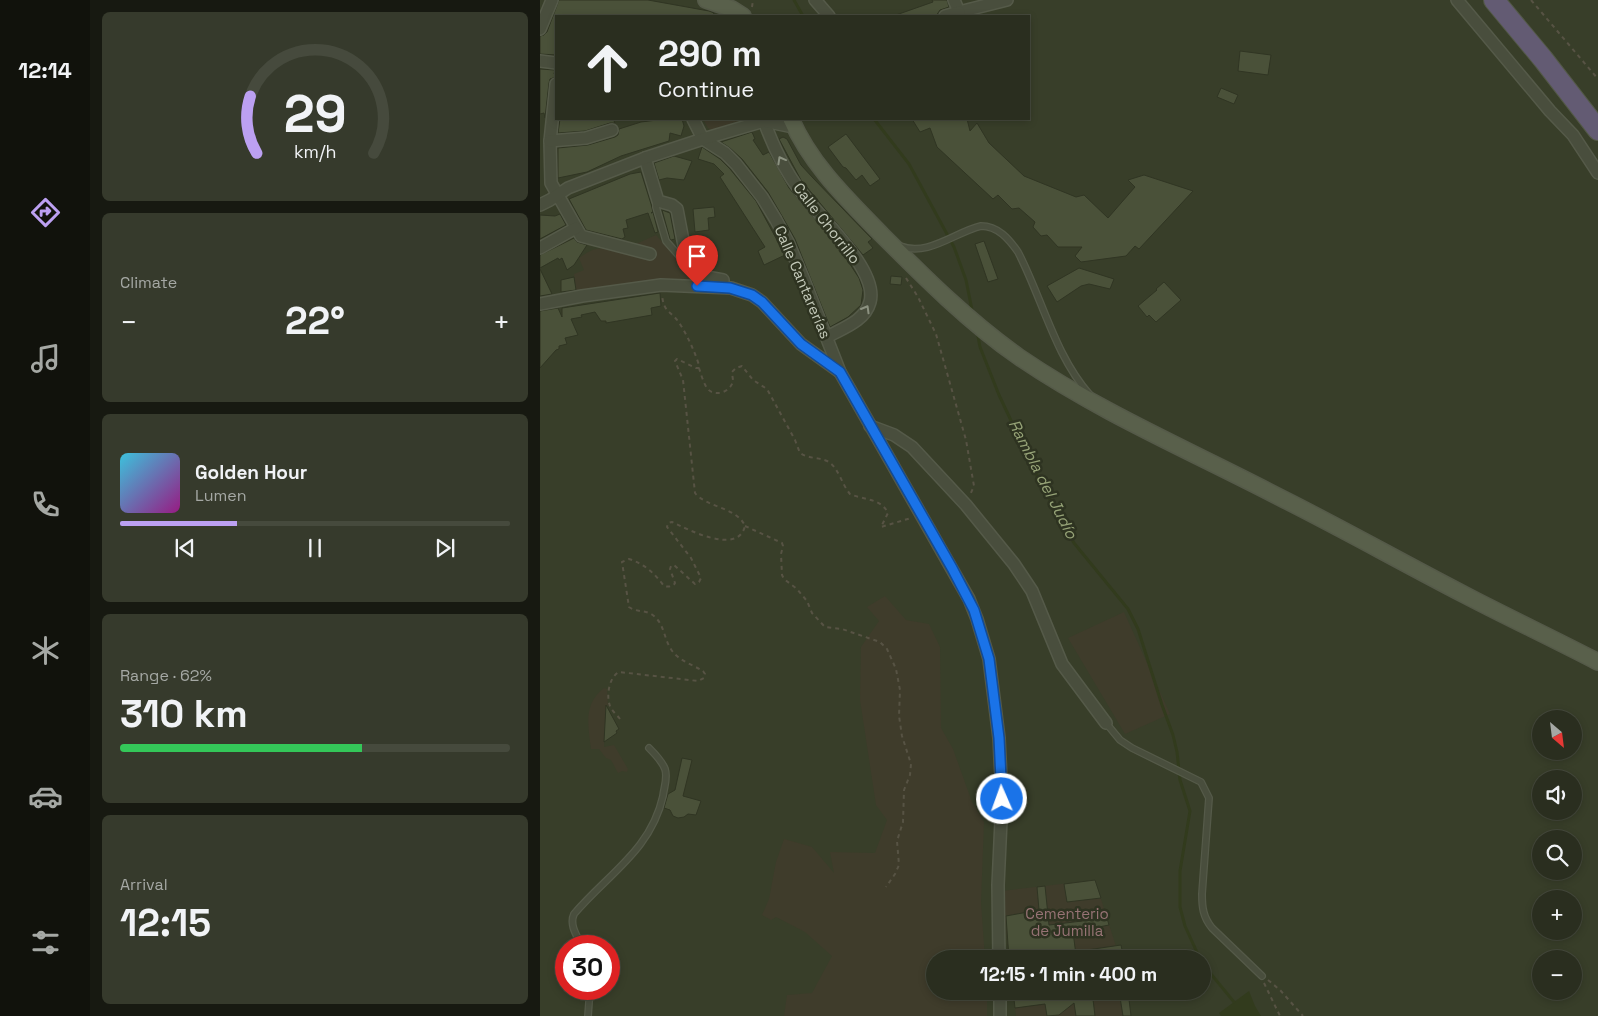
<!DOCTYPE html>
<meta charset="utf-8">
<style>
:root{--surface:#2a2e1f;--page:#363a2c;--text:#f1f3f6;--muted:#a5a8a4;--line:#464a3d;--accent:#bca0f2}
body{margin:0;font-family:"Space Grotesk",sans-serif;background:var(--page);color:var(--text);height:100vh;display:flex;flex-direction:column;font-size:19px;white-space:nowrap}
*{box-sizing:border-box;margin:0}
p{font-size:16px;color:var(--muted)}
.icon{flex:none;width:28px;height:28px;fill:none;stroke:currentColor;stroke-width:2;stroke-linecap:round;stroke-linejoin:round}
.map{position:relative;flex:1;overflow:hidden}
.drawer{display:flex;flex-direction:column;gap:12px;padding:12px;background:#171911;width:450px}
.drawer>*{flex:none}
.banner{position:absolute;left:15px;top:15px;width:475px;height:105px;border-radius:0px;box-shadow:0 2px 8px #0003,0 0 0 1px var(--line);background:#2a2e1f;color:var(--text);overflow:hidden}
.needle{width:32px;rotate:152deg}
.controls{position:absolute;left:992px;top:710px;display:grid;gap:10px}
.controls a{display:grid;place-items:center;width:50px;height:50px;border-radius:50%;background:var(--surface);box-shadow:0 2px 8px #0003,0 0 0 1px var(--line);font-size:25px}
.speed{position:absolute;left:15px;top:935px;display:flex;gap:10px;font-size:25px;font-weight:700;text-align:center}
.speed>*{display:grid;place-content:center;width:65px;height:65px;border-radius:50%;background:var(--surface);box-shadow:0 2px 8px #0003,0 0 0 1px var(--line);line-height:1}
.speed .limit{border:8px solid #d22;background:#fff;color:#111}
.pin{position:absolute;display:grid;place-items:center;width:42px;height:42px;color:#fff;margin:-51px -21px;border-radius:50% 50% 50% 0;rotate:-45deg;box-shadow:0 0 5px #0007}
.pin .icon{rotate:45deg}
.me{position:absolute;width:55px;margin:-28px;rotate:358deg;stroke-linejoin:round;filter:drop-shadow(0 0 4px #0008)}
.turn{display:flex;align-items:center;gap:18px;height:105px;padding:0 20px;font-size:22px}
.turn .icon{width:65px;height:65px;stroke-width:2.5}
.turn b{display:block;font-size:35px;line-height:42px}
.big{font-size:38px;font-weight:700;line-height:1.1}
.drawer .tile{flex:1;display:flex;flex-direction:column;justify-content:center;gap:8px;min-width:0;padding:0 18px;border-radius:8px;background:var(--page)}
.drawer .dial{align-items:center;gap:0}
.dial svg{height:130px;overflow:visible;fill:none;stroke:var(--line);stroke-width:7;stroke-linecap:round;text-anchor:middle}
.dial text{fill:var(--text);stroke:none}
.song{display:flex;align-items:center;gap:15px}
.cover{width:60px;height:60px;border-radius:8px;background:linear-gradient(135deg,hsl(190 70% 55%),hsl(310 70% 35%))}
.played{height:5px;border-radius:2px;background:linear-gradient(90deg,var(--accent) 30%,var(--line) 30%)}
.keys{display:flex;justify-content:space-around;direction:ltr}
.heat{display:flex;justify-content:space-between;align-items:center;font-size:28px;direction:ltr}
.charge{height:8px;border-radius:4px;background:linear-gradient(90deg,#34c759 62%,var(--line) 0)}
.trip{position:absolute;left:386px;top:950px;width:285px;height:50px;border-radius:25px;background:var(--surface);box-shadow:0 2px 8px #0003,0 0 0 1px var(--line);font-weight:700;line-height:50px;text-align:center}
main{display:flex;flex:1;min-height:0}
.dock{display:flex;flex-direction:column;width:90px;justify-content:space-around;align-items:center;background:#11120c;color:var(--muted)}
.dock .icon{width:35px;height:35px}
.dock .active{color:var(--accent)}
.dock b{font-size:22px;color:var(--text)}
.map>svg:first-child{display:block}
.green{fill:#3f3c2b}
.water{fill:#323b1d}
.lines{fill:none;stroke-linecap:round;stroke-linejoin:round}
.stream{stroke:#323b1d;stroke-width:3}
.building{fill:#4a5139;stroke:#303523}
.lane-casing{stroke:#555a49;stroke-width:8}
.street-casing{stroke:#555a49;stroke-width:14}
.secondary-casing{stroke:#555a49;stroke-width:18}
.highway-casing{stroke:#535947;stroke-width:22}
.path{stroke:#575344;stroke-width:2;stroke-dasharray:4 4;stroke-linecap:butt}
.lane{stroke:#494e3d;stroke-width:5.5}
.street{stroke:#494e3d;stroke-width:11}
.secondary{stroke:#59604b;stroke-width:15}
.highway{stroke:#635b73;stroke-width:20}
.oneway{stroke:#8c9281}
.route-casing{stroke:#114b97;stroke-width:12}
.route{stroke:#1a73e8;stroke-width:9}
.labels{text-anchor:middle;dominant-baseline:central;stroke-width:5;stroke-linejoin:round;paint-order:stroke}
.street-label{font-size:15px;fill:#c3c9b9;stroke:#2e3321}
.park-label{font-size:15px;fill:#977375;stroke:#2e3321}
.water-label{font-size:16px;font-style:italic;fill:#96a377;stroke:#2e3321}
</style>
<main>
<nav class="dock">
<b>12:14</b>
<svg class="icon active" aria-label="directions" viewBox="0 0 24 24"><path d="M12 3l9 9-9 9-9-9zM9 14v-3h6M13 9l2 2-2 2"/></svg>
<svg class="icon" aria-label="music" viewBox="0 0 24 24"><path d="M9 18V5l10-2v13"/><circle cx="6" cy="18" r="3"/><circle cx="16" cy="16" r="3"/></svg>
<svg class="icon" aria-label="phone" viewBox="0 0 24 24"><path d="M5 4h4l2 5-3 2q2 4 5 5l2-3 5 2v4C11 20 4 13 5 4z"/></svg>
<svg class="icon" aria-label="climate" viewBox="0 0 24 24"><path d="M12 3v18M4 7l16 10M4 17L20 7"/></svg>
<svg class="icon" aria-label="car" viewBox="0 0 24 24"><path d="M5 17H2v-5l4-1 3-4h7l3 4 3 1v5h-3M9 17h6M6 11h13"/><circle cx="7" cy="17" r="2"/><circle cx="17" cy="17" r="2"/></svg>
<svg class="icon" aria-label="filters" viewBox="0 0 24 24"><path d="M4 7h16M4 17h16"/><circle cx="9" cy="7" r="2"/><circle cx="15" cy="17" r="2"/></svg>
</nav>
<section class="drawer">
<div class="tile dial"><svg viewBox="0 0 100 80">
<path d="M14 69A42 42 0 1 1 86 69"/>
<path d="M14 69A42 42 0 0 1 10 34" stroke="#bca0f2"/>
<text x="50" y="56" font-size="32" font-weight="700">29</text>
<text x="50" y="72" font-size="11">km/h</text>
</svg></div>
<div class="tile"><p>Climate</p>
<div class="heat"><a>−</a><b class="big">22°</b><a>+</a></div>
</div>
<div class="tile">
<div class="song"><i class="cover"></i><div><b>Golden Hour</b><p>Lumen</p></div></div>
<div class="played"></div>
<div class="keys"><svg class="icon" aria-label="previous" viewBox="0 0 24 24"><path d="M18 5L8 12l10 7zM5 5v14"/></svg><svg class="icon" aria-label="pause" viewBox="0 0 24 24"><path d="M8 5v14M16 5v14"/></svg><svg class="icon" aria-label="next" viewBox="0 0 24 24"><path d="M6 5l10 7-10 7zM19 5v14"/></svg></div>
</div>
<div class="tile"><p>Range · 62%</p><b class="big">310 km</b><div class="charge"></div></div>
<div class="tile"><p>Arrival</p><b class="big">12:15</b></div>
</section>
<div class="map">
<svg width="1058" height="1016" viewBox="0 0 1058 1016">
<rect width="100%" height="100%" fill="#383e29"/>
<g class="green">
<path d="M163 119H204L172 130 168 128Z"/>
<path d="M116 235 148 270 152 280H133L36 293 34 274 44 270 39 258C48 252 56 246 68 249L69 247 87 248Z"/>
<path d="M345 596 366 620 389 624 400 647 401 728 413 749 432 802 444 822 441 903 445 959H395V991H447V1016H244L247 995 272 993 292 956 265 932 236 917 231 920 222 915 229 899 236 862 244 839 272 847 294 873 290 852 335 853 347 820 336 805 320 700 321 647 339 621 327 607Z"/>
<path d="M584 612 630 714 585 734 528 638Z"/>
<path d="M64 688 67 689 68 706H66L64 747 74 745 88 769 87 772 82 771 78 773 71 760 66 758 59 749H51C48 725 43 704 64 688Z"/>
<path d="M555 880 580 959H469L462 891Z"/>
<path d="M473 991H587L590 1016H476Z"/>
</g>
<path class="water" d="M709 991 715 1006 721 1016H681L679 1013Z"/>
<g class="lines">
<g class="stream">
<path d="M254 0 263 16"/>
<path d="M334 119 369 164 414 247 426 280 433 315"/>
<path d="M437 331 440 347 459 395 499 480 534 543 588 609 598 629 622 705 633 735 637 752 640 780 650 811 640 871V907L645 926 660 959"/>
<path d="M662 963 694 1002"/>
</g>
</g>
<g class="building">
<path d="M19 0H108L169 11 174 13 173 16H16V55L0 54V36L4 35 7 32Z"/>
<path d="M392 0H407L409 7 400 10 396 16H356V15L393 2Z"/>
<path d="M700 51 731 55 728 75 698 71Z"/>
<path d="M0 69 15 70 14 74H16V77L10 79 9 83 5 118 4 113 0 114Z"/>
<path d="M681 88 698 95 694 104 677 97Z"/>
<path d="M20 119H73L75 123H70L45 131 18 133Z"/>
<path d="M117 119H142L144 126 141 136 130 133 129 141 81 156 47 172 18 178V148L48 145 75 137 78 135 79 129 101 122 117 120Z"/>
<path d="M372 119H427L430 131 437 123 449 143 484 176 536 197 544 195 568 218 595 187 588 180 604 175 653 191 599 249 595 246 586 256 541 262 535 256 542 247H518L507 235 501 236 493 227 495 222 479 208 472 209 458 195 453 199 397 147 390 128 380 132Z"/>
<path d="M212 132 215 139 213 140 223 155 229 152 249 188 300 249 319 278 323 290 321 305 308 317 290 327 255 239 242 216 228 192 202 159 190 148 181 142Z"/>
<path d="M306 134 340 179 330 186 322 175 316 180 306 168 303 167 288 147Z"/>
<path d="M243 137 247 139 261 165 273 178 332 239 328 242 333 248 323 255 261 180 239 139Z"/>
<path d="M162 147 180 159 190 169 216 201 245 255 224 265 218 251 225 247 180 177 184 174 174 164 158 159Z"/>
<path d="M134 156 152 161 144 180 127 178 119 180 114 163Z"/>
<path d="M101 172 111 204 113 212 111 213 113 212 118 232 115 233 108 213 86 220 88 228 83 229 85 237 82 239 46 230 29 199 90 174Z"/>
<path d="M174 207 175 217 168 218 169 230 155 232 153 209Z"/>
<path d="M122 210 130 213 135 239 131 240 130 239Z"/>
<path d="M20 214 26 225 0 239V215L15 216Z"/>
<path d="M34 238 37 242 47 245 34 265 27 270 22 258 19 260 18 258 0 268V255Z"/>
<path d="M444 241 458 279 448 282 435 244Z"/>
<path d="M539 268 574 279 570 289 549 284 541 286 517 302 507 286Z"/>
<path d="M0 269 12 294 0 296Z"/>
<path d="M351 276 362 277 361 285 350 284Z"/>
<path d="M34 277 36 290 21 292V280Z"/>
<path d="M624 282 641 300 616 322 609 315 607 317 598 306 617 290 616 289Z"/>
<path d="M120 293 121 306 111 308 112 315 66 323V321H61L55 312 41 315 42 317 31 319 38 335 25 338 27 344 19 346V349L16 350 0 368V311L18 308 22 317V308Z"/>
<path d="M66 705 79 729 76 731 77 733 64 742Z"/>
<path d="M142 758 152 760 143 796 161 801 156 815 148 814 144 817 138 818 133 816 130 810 124 808 128 794 135 790Z"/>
<path d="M555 880 561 898 527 902 524 884Z"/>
<path d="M505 886 509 925 567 918 569 925 533 932 536 955 527 956V952L508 956V959H469L466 916 499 910 497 887Z"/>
<path d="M581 945 582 950 563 957 541 959 540 951Z"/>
<path d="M473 991H495V996L513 991H552L555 1016H536L534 1003 519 1015 507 1016 505 1004 475 1008Z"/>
<path d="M579 991H588L591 1016H583Z"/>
</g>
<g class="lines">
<defs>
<g id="lane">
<path d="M116 200V207L126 241 148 266"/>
<path d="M360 246C388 257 415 232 441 226 458 226 469 239 478 252 502 298 515 356 550 395"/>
<path d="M566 723 580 740 592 748 661 782 669 798 662 894C662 907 663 917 672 928L722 976"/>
<path d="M42 946C37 936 29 925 34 914 68 874 111 850 123 796 124 787 128 778 125 769 122 761 115 754 109 748"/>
<path d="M48 1016 50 989"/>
</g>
<g id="street">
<path d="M275 0 289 16"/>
<path d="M414 0 419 12 467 0"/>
<path d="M917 0 1010 111 1033 135 1058 173"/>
<path d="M405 16 419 12"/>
<path d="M0 29 12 0"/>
<path d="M0 61 16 63"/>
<path d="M16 84 10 141 11 183 41 236 110 254"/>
<path d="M153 119 163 139 185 153 196 164 222 197 236 220 248 242 264 280 300 372 429 599 437 619 449 659 459 738 462 799 458 885 459 959"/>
<path d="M224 121C233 146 245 171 261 192 279 217 339 270 330 302 325 321 303 328 287 337"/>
<path d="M10 141 46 138 72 130"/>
<path d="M105 158 118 201 132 205 137 209 145 251 156 275 183 280 182 287"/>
<path d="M0 205 10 200 28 188 105 158 163 139 224 121 248 126 253 124"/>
<path d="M0 248 36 228"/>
<path d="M0 304 42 296 121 285 191 288 212 295 222 302 261 344 300 372"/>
<path d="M330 426 354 435 372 447 426 505 474 564 492 591 522 664 566 723"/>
<path d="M460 1016V991"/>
</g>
<g id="secondary">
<path d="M166 0 192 9 203 16"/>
<path d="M251 119C271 165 307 199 342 235 385 278 429 322 479 357 561 413 653 452 741 498 803 529 863 563 925 595 969 618 1014 639 1058 662"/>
</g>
<path id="highway" d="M954 0 1003 59 1058 130"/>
</defs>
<use href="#lane" class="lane-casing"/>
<use href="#street" class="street-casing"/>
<use href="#secondary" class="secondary-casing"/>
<use href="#highway" class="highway-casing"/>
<g class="path">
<path d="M991 0 1058 79"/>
<path d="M212 7 213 0"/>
<path d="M366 278 378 297 396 334 426 440 434 486 430 495"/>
<path d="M159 368C161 374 163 382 167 388 174 398 191 392 193 381 193 378 192 375 192 372L196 368 202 366 213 380 227 389 255 440 260 453C269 459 278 457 287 461 298 466 302 485 310 494 323 500 341 498 348 513L341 527 371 518"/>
<path d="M205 526 242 543 243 546 241 554 242 575 244 579 257 589 267 601 272 613 285 627 302 629 340 642 347 649 356 669 360 690 359 716 362 736 371 764 370 775 364 790 363 822 357 841 359 865 355 874 346 887"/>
<path d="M80 719C77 715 72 711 70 706 66 696 69 677 79 672L158 681 164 678 165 674 163 671C153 665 140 661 133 652 124 641 125 626 115 617 107 609 97 613 89 607L82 562 89 559C105 564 115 574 124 586 128 587 133 587 135 583L130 569 131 566 134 565 155 584 159 582 161 578 151 558 127 527 128 523 132 522C147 529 198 556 205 526 197 507 167 508 155 493L143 380 135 361 137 359 156 368H159V365C154 350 148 337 140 324 131 310 124 314 122 295"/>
<path d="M728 980 740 990 763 1016"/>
<path d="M724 983 740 1016"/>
</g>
<use href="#lane" class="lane"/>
<use href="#street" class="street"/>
<use href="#secondary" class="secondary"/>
<use href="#highway" class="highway"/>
</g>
<defs><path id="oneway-chevron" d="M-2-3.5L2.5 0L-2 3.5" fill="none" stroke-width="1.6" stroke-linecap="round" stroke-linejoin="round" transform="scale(1.25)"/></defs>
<g class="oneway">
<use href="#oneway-chevron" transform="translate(241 160) rotate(-119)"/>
<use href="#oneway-chevron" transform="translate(326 309) rotate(-60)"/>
</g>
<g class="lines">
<defs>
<path id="route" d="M157 286 190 288 212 295 222 302 261 344 300 372 412 568 434 610 449 659 459 738 462 799"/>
</defs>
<use href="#route" class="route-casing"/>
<use href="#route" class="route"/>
</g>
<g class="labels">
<g class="street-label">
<text transform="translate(287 223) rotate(52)">Calle Chorrillo</text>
<text transform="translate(263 282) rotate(67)">Calle Cantarerías</text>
</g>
<g class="park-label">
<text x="527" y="913">Cementerio<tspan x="527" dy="17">de Jumilla</tspan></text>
</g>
<g class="water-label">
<text transform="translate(503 479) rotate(63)">Rambla del Judío</text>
</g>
</g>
</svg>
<div class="controls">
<a><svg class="needle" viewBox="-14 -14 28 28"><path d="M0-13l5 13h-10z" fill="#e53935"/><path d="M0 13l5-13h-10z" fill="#a5a8a4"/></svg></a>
<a><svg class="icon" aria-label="sound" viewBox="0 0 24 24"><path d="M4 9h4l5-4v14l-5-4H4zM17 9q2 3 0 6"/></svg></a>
<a><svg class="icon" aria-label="search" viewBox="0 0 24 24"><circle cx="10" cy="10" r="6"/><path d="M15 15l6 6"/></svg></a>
<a>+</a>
<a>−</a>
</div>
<div class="speed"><div class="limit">30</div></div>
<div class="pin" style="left:157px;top:286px;background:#d93025"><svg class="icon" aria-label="arrive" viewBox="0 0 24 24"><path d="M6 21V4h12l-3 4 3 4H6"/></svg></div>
<svg class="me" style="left:462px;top:799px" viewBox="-20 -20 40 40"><circle r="17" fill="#1a73e8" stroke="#fff" stroke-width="3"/><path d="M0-11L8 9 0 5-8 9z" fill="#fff"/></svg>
<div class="trip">12:15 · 1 min · 400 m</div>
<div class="banner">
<div class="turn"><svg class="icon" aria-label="ahead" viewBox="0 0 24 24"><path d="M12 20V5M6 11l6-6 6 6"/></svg><div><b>290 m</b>Continue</div></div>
</div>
</div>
</main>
